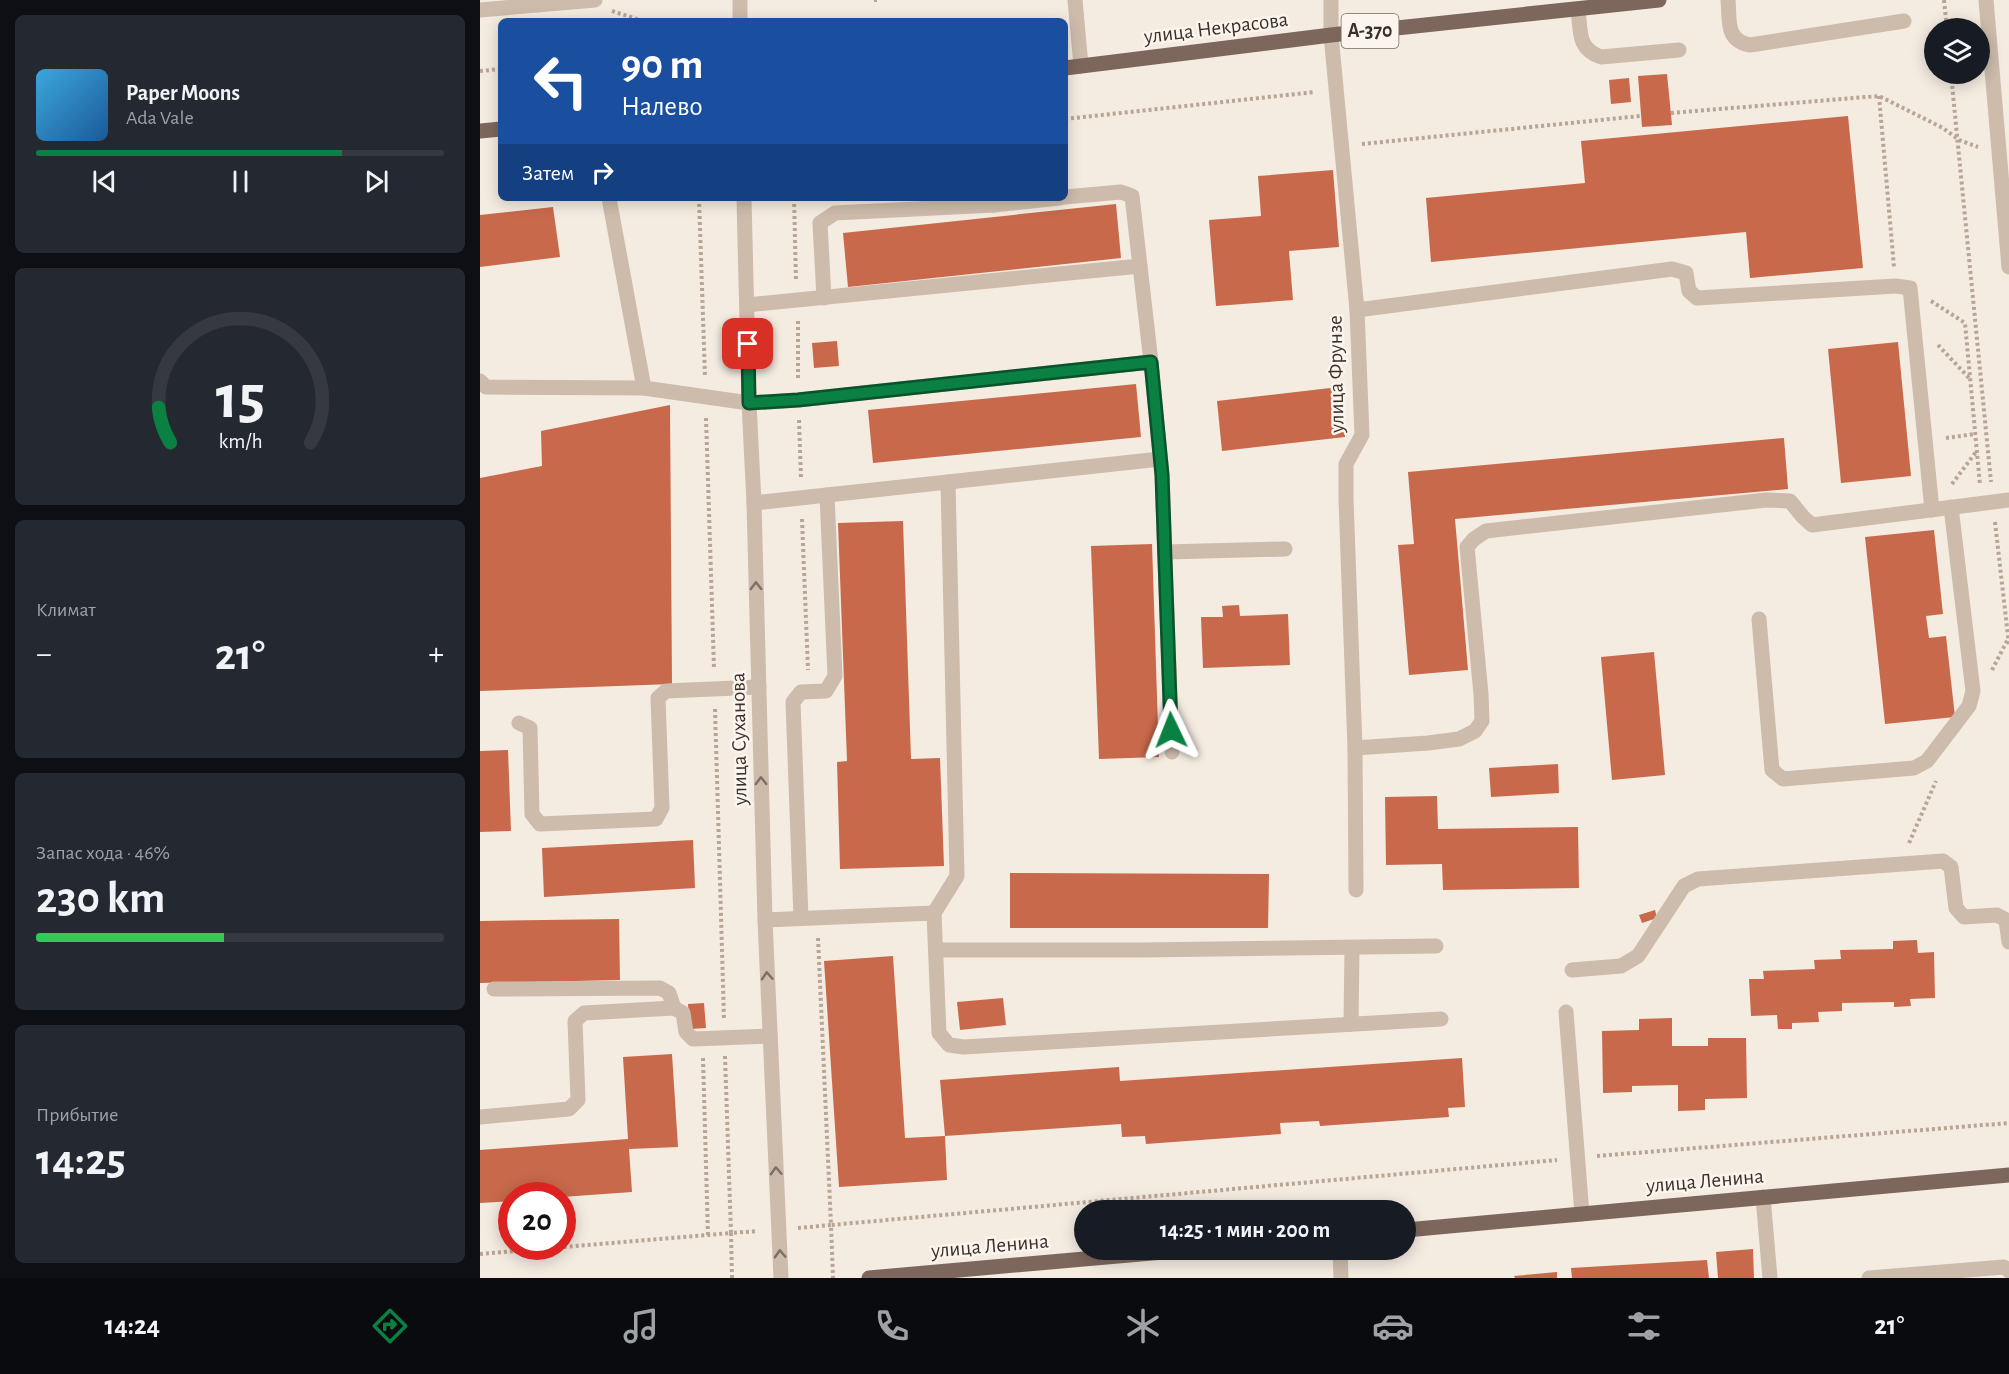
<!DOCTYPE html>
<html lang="ru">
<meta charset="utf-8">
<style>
:root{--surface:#171b24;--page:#242831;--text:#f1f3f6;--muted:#9ea1a6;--line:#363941;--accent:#0b8043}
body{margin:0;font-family:"Alegreya Sans",sans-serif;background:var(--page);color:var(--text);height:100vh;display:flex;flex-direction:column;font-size:22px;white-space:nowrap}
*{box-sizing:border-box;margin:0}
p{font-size:20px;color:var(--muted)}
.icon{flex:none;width:33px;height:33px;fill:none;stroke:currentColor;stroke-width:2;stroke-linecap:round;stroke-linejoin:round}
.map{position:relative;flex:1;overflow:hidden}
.details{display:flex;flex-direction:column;gap:15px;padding:15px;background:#0d0f14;width:480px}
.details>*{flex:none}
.hud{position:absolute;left:18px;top:18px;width:570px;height:183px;border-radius:9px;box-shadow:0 3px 15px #0003;background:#1a4fa0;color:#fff;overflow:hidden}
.tools{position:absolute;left:1444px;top:18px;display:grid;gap:12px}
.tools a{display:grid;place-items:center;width:66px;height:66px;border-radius:50%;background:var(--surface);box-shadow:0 3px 15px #0003;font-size:30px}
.speed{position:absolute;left:18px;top:1182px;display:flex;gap:12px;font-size:30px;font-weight:700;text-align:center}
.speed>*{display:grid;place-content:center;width:78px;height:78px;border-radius:50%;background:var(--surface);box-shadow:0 3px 15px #0003;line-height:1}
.speed .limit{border:9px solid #d22;background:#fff;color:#111}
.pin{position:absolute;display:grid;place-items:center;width:51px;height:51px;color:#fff;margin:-26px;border-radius:12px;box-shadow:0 3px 9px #0006}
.me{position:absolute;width:66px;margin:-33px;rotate:358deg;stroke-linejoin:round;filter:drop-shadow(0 0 4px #0008)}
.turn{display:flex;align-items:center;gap:21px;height:126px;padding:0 24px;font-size:27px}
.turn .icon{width:78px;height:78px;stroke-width:2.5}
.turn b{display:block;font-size:42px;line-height:51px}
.then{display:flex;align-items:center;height:57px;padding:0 24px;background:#0003;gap:12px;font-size:22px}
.big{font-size:45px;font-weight:700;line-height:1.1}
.details .widget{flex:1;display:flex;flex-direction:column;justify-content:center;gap:9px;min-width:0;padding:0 21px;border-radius:9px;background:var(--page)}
.details .dial{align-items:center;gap:0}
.dial svg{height:156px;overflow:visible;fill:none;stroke:var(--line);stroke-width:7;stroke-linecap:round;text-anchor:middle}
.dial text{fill:var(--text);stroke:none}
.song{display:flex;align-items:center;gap:18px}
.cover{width:72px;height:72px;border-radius:9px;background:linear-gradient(135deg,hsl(200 70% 55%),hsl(210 70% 35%))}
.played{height:6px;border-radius:3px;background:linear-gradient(90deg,var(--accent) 75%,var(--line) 75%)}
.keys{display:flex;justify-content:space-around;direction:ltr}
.heat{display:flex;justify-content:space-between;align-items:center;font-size:33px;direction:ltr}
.charge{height:9px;border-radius:4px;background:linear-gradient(90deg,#34c759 46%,var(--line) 0)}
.trip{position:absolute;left:594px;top:1200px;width:342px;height:60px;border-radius:30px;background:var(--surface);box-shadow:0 3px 15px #0003;font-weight:700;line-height:60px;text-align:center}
.dock{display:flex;height:96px;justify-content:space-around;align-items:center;background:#090b0e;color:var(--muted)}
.dock .icon{width:42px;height:42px}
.dock .active{color:var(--accent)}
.dock b{font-size:27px;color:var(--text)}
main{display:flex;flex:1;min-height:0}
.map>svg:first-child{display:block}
.building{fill:#c8694b}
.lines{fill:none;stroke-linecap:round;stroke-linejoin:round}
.path{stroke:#b9a596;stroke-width:4;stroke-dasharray:3 3;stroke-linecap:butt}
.minor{stroke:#cdbbac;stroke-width:15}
.major{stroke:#7d675c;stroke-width:15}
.oneway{stroke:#7d6f65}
.route-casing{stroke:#07532c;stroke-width:15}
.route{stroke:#0b8043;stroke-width:10}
.labels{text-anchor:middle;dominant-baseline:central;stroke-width:5;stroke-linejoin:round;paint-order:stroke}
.shield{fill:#fbf5ee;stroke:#756b66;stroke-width:1.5}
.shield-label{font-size:20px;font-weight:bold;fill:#3b302b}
.street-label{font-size:21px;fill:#3b302b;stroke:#fbf5ee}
</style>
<main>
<section class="details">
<div class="widget">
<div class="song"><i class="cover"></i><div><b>Paper Moons</b><p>Ada Vale</p></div></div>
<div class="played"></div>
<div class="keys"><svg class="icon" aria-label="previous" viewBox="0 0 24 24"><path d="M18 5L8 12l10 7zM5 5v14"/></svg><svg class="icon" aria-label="pause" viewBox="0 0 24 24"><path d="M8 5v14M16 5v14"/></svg><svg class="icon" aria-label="next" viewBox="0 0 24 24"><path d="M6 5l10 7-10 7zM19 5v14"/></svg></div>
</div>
<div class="widget dial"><svg viewBox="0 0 100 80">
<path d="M14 69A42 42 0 1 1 86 69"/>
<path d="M14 69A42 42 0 0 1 8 51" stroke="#0b8043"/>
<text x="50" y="56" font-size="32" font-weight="700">15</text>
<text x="50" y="72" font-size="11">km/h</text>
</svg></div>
<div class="widget"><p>Климат</p>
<div class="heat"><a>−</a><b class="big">21°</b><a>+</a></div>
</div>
<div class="widget"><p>Запас хода · 46%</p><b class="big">230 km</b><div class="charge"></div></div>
<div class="widget"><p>Прибытие</p><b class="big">14:25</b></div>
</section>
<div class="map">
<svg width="1529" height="1278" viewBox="0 0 1529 1278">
<rect width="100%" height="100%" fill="#f4ebe1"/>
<g class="building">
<path d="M1187 74 1192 125 1162 127 1158 76Z"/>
<path d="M1149 78 1151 102 1131 104 1129 80Z"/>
<path d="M1368 116 1383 268 1270 278 1266 232 951 262 946 198 1105 183 1101 141Z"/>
<path d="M853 170 859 247 809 251 813 300 736 306 729 220 781 216 778 176Z"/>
<path d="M636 204 641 258 368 287 363 233Z"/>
<path d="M73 207 80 257 0 267V215Z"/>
<path d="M357 341 359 366 334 368 332 343Z"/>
<path d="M1418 342 1431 476 1361 483 1348 349Z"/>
<path d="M656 384 661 437 393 463 388 410Z"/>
<path d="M859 387 865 437 742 451 737 401Z"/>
<path d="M190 405 192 684 0 691V478L62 466 61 431Z"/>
<path d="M1304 438 1308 489 975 519 988 670 929 675 918 545 934 544 928 472Z"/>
<path d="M423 521 431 759 460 758 464 866 360 869 357 762 367 761 358 523Z"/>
<path d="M1454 530 1463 614 1446 616 1449 638 1466 636 1475 717 1405 724 1385 537Z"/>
<path d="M672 544 679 757 619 759 611 546Z"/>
<path d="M759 605 760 616 808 614 810 665 723 668 721 617H743L742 606Z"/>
<path d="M1174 652 1185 775 1132 780 1121 657Z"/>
<path d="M28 750 31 831 0 832V751Z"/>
<path d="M1078 764 1079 793 1011 797 1009 768Z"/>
<path d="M957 796 958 829 1098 827 1099 888 963 890 962 864 906 865 905 797Z"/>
<path d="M213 840 215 888 64 897 62 848Z"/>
<path d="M530 873 789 874 788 928H530Z"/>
<path d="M1175 910 1177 918 1162 923 1159 915Z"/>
<path d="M139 919 140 980 0 983V921Z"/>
<path d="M1437 940 1438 953 1454 952 1455 998 1430 999 1431 1006 1414 1007V1002L1362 1003V1011L1338 1012 1339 1022 1312 1023V1029H1298L1297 1015 1271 1016 1269 979H1284L1283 971 1335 969 1334 960 1361 959 1360 950 1413 949V941Z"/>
<path d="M413 956 425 1138 465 1136 460 1080 639 1067 640 1081 982 1058 985 1107 968 1108 969 1117 840 1126 839 1121 800 1123 801 1134 666 1144 665 1136 642 1137 641 1124 465 1136 467 1180 359 1187 344 961Z"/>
<path d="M523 998 526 1025 480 1030 477 1002Z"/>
<path d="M224 1003 226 1028 210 1029 208 1004Z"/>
<path d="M1192 1018V1046H1228V1038H1266L1267 1098 1225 1099V1110L1198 1111V1085L1152 1086V1092L1123 1093 1122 1031 1159 1030V1019Z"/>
<path d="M192 1054 198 1147 149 1149 152 1192 82 1197V1196H32V1201L0 1203V1150L148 1139 143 1057Z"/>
<path d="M1273 1249 1274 1278H1238L1236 1252Z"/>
<path d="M1227 1260 1229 1278H1092L1091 1268Z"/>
<path d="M1077 1272V1278H1035L1034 1276Z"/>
</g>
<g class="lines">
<g class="path">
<path d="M394 0H399"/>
<path d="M1464 0 1467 28"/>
<path d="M132 11 163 21"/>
<path d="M0 71 21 69"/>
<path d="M1471 74 1511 482"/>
<path d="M1399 96 1414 267"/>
<path d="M1191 113 1399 96 1463 128 1479 140 1498 147"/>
<path d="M585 119 835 92"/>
<path d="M882 144 1160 116"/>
<path d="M219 198 225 377"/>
<path d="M314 198 316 280"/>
<path d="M1451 301 1485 323 1500 485"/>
<path d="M318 321V379"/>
<path d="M1458 345 1490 379"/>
<path d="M226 418 234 668"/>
<path d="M319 420 321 478"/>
<path d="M1466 438 1495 434"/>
<path d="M1472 484 1496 452"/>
<path d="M322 519 328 670"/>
<path d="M1515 522 1529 645"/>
<path d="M1512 670 1528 639"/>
<path d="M235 709 244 1019"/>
<path d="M1429 843 1456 781"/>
<path d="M338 938 351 1225 1077 1160"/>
<path d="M223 1058 228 1236"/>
<path d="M1117 1156 1529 1123"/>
<path d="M318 1228 351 1225 353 1278"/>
<path d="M0 1254 251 1233 245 1056"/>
<path d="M252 1278 251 1233 278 1231"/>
</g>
<g class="minor">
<path d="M260 0V21"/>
<path d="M595 0 601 66"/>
<path d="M851 0V35L877 310 882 435 866 464V499L875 748 876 890"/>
<path d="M1248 0C1250 21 1245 40 1270 45L1424 21"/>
<path d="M1506 0 1529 267"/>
<path d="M0 10 115 0"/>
<path d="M1098 10C1101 31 1097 49 1121 57L1199 50"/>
<path d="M129 198 164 388 269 403 318 400 671 362 682 475 692 752"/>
<path d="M264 198 269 403 274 503 285 920 301 1278"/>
<path d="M513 198 514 205 580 198"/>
<path d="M660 266 671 362"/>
<path d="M344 298 340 223 355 213 514 205"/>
<path d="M267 305 660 266 652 196 641 192 585 197"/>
<path d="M877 310 1192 269 1206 273 1209 291 1217 298 1416 286 1430 288 1452 510"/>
<path d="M0 381 6 387 164 388"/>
<path d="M468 482 680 459"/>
<path d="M274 503 347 495"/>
<path d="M685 552 805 549"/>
<path d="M1279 619 1292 770 1303 779 1434 768 1447 761 1489 706 1493 691 1471 507"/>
<path d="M39 723 50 728 52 814 60 824 176 819 182 808 178 698 186 691 279 687"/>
<path d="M875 748 948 743 979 739 995 731 1002 721 1001 694 987 547 994 539 1006 531 1286 500 1310 501 1323 517 1332 525 1529 500"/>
<path d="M321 918 313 702 321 692 346 691 355 676 347 495 468 482 477 876 454 913"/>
<path d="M285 920 454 913 459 1033 469 1045 484 1047 961 1019"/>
<path d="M457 950H661L956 946"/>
<path d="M1092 970 1141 966 1158 956 1204 886 1218 879 1463 861 1471 867 1476 908 1484 917 1517 915 1526 920 1529 942"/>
<path d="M14 989 180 988 189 993 194 1008"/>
<path d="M1086 1012 1102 1214"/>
<path d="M871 1024 872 948"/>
<path d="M0 1117 89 1109 98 1100 95 1021 104 1013 194 1008 203 1013 206 1032 213 1039 290 1036"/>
<path d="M1283 1197 1290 1278"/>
<path d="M860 1250 861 1278"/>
<path d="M1389 1278 1524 1267 1529 1271"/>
</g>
<g class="major">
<path d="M585 68 851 35 1179 0"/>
<path d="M0 131 21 129"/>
<path d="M926 1230 1529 1175"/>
<path d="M389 1278 706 1250"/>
</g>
</g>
<defs><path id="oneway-chevron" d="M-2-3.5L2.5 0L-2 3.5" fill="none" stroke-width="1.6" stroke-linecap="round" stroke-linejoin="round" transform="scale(1.5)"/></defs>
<g class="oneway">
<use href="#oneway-chevron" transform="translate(276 586) rotate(-91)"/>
<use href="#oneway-chevron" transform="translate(281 781) rotate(-91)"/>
<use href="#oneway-chevron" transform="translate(287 976) rotate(-93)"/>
<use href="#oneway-chevron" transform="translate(296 1171) rotate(-93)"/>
<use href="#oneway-chevron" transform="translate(300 1254) rotate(-92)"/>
</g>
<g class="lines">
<defs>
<path id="route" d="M268 344 269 403 318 400 671 362 682 475 691 730"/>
</defs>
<use href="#route" class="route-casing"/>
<use href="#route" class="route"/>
</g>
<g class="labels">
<rect class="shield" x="861.5" y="14" width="57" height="34" rx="4.5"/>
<g class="shield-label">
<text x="890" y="31">А-370</text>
</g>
<g class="street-label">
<text transform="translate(736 28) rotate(-7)">улица Некрасова</text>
<text transform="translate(856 374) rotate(-91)">улица Фрунзе</text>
<text transform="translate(259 739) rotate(-91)">улица Суханова</text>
<text transform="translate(1225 1181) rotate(-5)">улица Ленина</text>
<text transform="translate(510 1246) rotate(-5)">улица Ленина</text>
</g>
</g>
</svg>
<div class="tools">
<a><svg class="icon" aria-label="layers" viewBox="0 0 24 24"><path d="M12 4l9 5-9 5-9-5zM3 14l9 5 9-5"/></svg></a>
</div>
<div class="speed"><div class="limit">20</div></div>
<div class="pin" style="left:268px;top:344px;background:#d93025"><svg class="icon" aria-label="arrive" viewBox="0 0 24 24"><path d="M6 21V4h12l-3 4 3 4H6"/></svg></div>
<svg class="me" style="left:691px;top:730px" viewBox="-20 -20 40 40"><path d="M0-17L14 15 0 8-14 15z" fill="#0b8043" stroke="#fff" stroke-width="4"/></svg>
<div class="trip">14:25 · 1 мин · 200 m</div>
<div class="hud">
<div class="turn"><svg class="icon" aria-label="left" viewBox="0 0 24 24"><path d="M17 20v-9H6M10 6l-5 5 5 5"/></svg><div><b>90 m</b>Налево</div></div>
<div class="then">Затем<svg class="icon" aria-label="right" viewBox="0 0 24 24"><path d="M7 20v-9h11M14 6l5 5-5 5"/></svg></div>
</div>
</div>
</main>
<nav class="dock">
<b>14:24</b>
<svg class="icon active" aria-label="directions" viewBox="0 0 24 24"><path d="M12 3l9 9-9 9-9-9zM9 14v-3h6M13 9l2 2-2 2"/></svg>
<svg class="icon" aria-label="music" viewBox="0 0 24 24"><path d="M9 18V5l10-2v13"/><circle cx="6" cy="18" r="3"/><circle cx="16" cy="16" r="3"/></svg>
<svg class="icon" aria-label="phone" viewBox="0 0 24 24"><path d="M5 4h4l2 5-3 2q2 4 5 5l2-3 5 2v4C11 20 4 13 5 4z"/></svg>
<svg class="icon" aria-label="climate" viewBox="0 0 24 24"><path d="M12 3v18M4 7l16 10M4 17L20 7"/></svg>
<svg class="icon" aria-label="car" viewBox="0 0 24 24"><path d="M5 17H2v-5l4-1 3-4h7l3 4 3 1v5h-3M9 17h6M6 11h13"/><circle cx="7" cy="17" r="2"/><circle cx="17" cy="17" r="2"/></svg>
<svg class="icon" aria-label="filters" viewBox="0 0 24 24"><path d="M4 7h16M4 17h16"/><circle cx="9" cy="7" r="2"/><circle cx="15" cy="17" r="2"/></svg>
<b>21°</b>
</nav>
